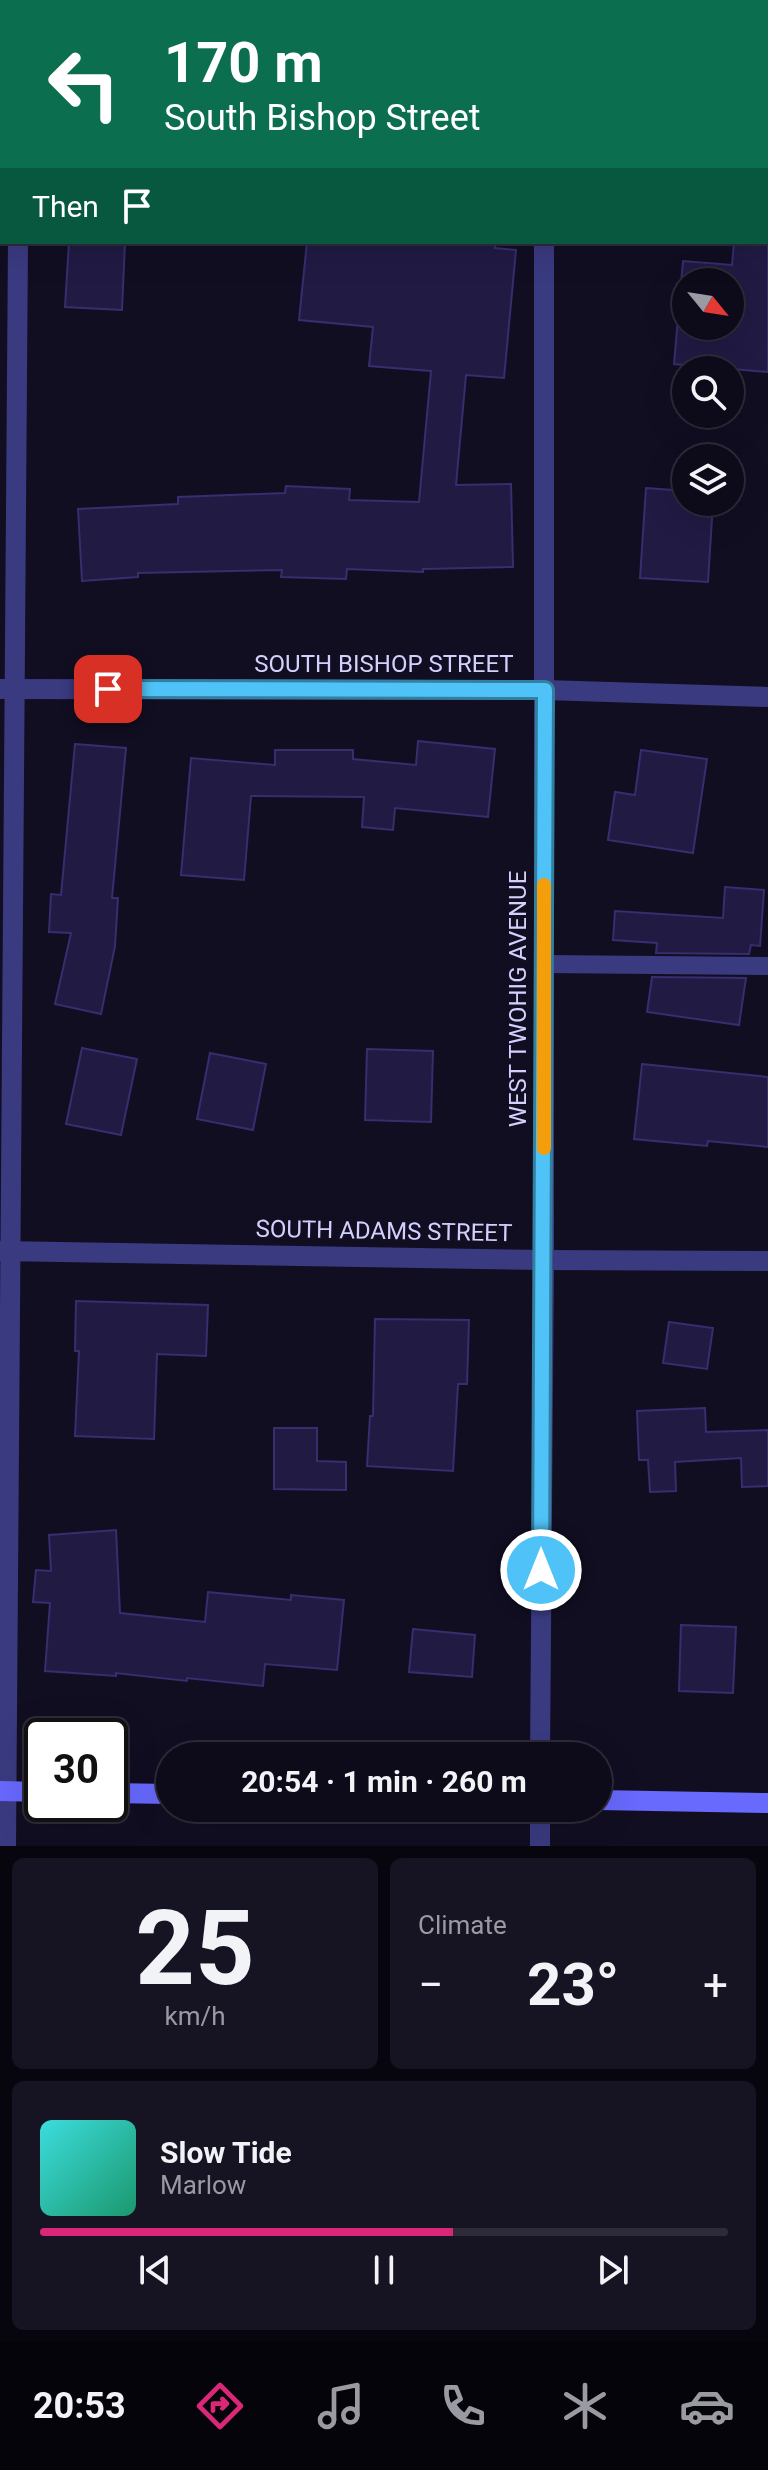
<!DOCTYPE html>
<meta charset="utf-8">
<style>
:root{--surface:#0d0a1a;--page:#161323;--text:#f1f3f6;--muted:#9a9aa2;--line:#2d2b39;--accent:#db2777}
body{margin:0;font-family:Roboto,sans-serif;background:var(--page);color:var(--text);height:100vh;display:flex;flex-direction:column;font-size:30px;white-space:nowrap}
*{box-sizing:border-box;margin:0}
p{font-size:26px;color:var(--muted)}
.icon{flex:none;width:44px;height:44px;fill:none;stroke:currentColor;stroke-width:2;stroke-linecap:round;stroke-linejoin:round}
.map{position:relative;height:1846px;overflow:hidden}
.panel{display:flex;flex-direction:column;gap:12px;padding:12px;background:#07060e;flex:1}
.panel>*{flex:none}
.top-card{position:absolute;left:0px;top:0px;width:768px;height:244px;box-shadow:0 8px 32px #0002,0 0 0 2px var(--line);background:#0b6e4f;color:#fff;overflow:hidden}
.needle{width:52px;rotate:120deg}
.buttons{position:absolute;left:672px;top:268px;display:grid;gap:16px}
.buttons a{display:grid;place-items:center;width:72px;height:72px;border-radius:50%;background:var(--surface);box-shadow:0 8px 32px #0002,0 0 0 2px var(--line);font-size:40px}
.speed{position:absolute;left:24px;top:1718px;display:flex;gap:16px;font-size:40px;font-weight:700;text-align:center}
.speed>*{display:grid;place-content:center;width:104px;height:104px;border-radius:50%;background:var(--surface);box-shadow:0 8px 32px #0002,0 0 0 2px var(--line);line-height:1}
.speed .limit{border:4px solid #111;border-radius:12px;background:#fff;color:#111}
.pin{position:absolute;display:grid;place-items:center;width:68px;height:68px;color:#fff;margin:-34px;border-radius:16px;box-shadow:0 4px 12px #0006}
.me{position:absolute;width:88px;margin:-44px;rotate:0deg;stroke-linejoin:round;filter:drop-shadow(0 0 6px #0008)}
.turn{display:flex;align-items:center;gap:28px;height:168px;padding:0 32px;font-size:36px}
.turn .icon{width:104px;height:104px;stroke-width:2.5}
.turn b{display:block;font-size:56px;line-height:68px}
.then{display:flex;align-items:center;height:76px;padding:0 32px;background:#0003;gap:16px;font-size:30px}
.big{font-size:60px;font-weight:700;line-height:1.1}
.panel .card{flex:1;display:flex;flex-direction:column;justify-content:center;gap:12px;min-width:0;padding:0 28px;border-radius:12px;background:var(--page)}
.panel .dial{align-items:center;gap:0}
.dial b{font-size:104px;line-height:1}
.song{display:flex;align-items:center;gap:24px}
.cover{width:96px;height:96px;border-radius:12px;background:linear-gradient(135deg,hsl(180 70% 55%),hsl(160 70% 35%))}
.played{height:8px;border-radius:4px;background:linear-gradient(90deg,var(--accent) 60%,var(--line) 60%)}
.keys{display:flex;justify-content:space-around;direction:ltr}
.heat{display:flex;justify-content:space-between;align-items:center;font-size:44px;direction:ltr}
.panel .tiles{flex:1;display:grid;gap:12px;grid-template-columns:1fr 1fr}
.card:last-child{grid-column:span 2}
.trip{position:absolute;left:156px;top:1742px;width:456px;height:80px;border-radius:40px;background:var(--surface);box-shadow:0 8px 32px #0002,0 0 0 2px var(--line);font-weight:700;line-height:80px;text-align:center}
.menu{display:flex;height:128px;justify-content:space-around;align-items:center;background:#05040a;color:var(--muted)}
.menu .icon{width:56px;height:56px}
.menu .selected{color:var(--accent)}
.menu b{font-size:36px;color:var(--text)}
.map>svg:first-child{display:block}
.building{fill:#211a43;stroke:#382d6f;stroke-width:2;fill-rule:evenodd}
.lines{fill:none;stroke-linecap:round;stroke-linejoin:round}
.lane{stroke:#3a3a81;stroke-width:18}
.street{stroke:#3a3a81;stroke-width:20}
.secondary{stroke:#6869fd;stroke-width:20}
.route-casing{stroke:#337fa1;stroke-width:20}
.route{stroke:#4fc3f7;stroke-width:14}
.slow{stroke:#f59e0b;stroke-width:14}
.labels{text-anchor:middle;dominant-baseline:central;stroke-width:8;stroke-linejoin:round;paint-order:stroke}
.street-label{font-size:24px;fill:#d4d0fe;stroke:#110e22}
</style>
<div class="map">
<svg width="768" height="1846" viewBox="0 0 768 1846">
<rect width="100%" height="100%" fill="#110e22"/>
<g class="building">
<path d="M69 242H125L122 310 65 307Z"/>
<path d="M307 242H495V248L516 250 504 378 466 375 456 485 511 484 513 567 423 569V572L347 569 346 579 281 577 282 570 138 573V577L82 581 78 509 178 504V497L285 493 286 486 350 489 349 500 419 502 431 371 369 366 373 327 299 320Z"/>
<path d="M734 242H768V372L674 364 683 261 732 265ZM686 282H730V326H686Z"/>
<path d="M646 488 686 491V502H713L708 582 640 578Z"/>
<path d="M418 741 495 749 488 817 395 808 393 830 362 827 364 797 251 796 244 880 181 875 191 758 275 765V750H353V759L416 765Z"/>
<path d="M75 744 126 748 112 898H118L115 946 101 1014 55 1004 71 933 49 932 51 894 61 895Z"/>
<path d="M641 750 707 759 693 853 608 840 615 792 635 795Z"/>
<path d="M725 887 764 890 760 946 751 945 749 954 656 953 657 943 613 940 615 911 723 918Z"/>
<path d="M652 977 746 978 739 1025 647 1012Z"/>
<path d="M82 1048 137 1059 121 1135 66 1124Z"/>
<path d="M367 1049 433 1051 431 1122 365 1120Z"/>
<path d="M210 1053 266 1064 253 1130 197 1119Z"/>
<path d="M642 1064 768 1077V1147L708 1141 707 1146 634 1139Z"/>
<path d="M76 1301 208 1305 206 1356 157 1354 154 1439 75 1436 79 1351H75Z"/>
<path d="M375 1319 469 1320 467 1384H458L453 1471 367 1466 370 1416H373Z"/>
<path d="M669 1322 713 1328 707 1369 663 1363Z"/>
<path d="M705 1408 706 1432 768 1430V1486L742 1487 741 1458 675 1462 676 1491 650 1492 648 1460H639L637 1411Z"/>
<path d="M274 1428H317V1461L346 1462V1490L274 1489Z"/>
<path d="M116 1530 120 1613 205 1622 208 1592 291 1600V1595L344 1600 337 1670 265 1664 263 1686 187 1678V1681L116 1673V1676L45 1671 50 1603 33 1602 36 1570 51 1571 49 1535Z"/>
<path d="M681 1625 736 1627 733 1693 679 1691Z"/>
<path d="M413 1629 475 1635 472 1677 409 1672Z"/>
</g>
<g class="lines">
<path class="lane" d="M544 964 768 966"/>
<g class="street">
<path d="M20 2V0"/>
<path d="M547 2V0"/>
<path d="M0 143H2"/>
<path d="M766 147H768"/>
<path d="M0 689 545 690 768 697"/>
<path d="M0 1251 544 1260 768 1261"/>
<path d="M540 1756 544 1260V242"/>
<path d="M540 1808V1846"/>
<path d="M6 1846 18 242"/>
</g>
<g class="secondary">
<path d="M0 1791 42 1792"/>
<path d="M110 1793 170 1794"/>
<path d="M598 1800 768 1803"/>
</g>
</g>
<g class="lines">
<defs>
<path id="route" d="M108 689 545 690 541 1570"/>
</defs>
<use href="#route" class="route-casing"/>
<use href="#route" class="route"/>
<path class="slow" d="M544 1148V885"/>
</g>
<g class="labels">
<g class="street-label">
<text x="384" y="664">SOUTH BISHOP STREET</text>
<text transform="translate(518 999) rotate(-90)">WEST TWOHIG AVENUE</text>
<text transform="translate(384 1231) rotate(1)">SOUTH ADAMS STREET</text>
</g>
</g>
</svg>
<div class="buttons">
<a><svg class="needle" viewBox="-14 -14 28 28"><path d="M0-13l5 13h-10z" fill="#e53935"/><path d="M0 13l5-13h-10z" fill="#9a9aa2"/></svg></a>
<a><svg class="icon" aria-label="search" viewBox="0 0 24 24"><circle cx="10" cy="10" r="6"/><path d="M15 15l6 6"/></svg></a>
<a><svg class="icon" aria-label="layers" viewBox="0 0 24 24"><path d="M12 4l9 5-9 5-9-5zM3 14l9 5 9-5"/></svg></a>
</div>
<div class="speed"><div class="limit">30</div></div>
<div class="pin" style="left:108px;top:689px;background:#d93025"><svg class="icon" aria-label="arrive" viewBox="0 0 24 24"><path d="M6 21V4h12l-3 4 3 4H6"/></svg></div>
<svg class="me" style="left:541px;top:1570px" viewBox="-20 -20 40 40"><circle r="17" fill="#4fc3f7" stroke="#fff" stroke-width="3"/><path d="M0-11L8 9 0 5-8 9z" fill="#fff"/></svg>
<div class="trip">20:54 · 1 min · 260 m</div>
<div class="top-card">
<div class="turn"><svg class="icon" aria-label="left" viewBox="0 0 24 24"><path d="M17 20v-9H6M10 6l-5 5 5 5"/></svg><div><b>170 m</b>South Bishop Street</div></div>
<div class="then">Then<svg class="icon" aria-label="arrive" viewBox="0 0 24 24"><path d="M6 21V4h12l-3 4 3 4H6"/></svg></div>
</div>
</div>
<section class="panel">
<div class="tiles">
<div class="card dial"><b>25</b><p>km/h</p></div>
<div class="card"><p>Climate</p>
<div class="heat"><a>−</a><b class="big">23°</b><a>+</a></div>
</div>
<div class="card">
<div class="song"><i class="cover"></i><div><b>Slow Tide</b><p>Marlow</p></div></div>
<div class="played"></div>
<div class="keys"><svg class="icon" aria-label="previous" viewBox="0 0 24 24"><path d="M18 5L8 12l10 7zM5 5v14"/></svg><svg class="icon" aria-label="pause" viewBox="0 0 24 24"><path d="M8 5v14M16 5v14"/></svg><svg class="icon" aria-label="next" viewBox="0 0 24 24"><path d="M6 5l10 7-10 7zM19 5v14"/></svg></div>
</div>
</div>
</section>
<nav class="menu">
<b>20:53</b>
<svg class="icon selected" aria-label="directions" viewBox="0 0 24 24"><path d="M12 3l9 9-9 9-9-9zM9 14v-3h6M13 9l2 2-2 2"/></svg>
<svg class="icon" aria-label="music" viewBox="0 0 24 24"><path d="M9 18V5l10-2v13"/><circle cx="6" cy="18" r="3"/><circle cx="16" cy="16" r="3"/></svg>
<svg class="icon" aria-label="phone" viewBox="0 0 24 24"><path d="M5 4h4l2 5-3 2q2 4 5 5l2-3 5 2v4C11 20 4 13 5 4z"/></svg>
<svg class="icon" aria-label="climate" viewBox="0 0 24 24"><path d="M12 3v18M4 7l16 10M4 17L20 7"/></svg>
<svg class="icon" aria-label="car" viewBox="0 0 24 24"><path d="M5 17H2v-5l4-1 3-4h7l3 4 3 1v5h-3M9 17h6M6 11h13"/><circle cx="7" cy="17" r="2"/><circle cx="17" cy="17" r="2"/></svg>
</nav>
